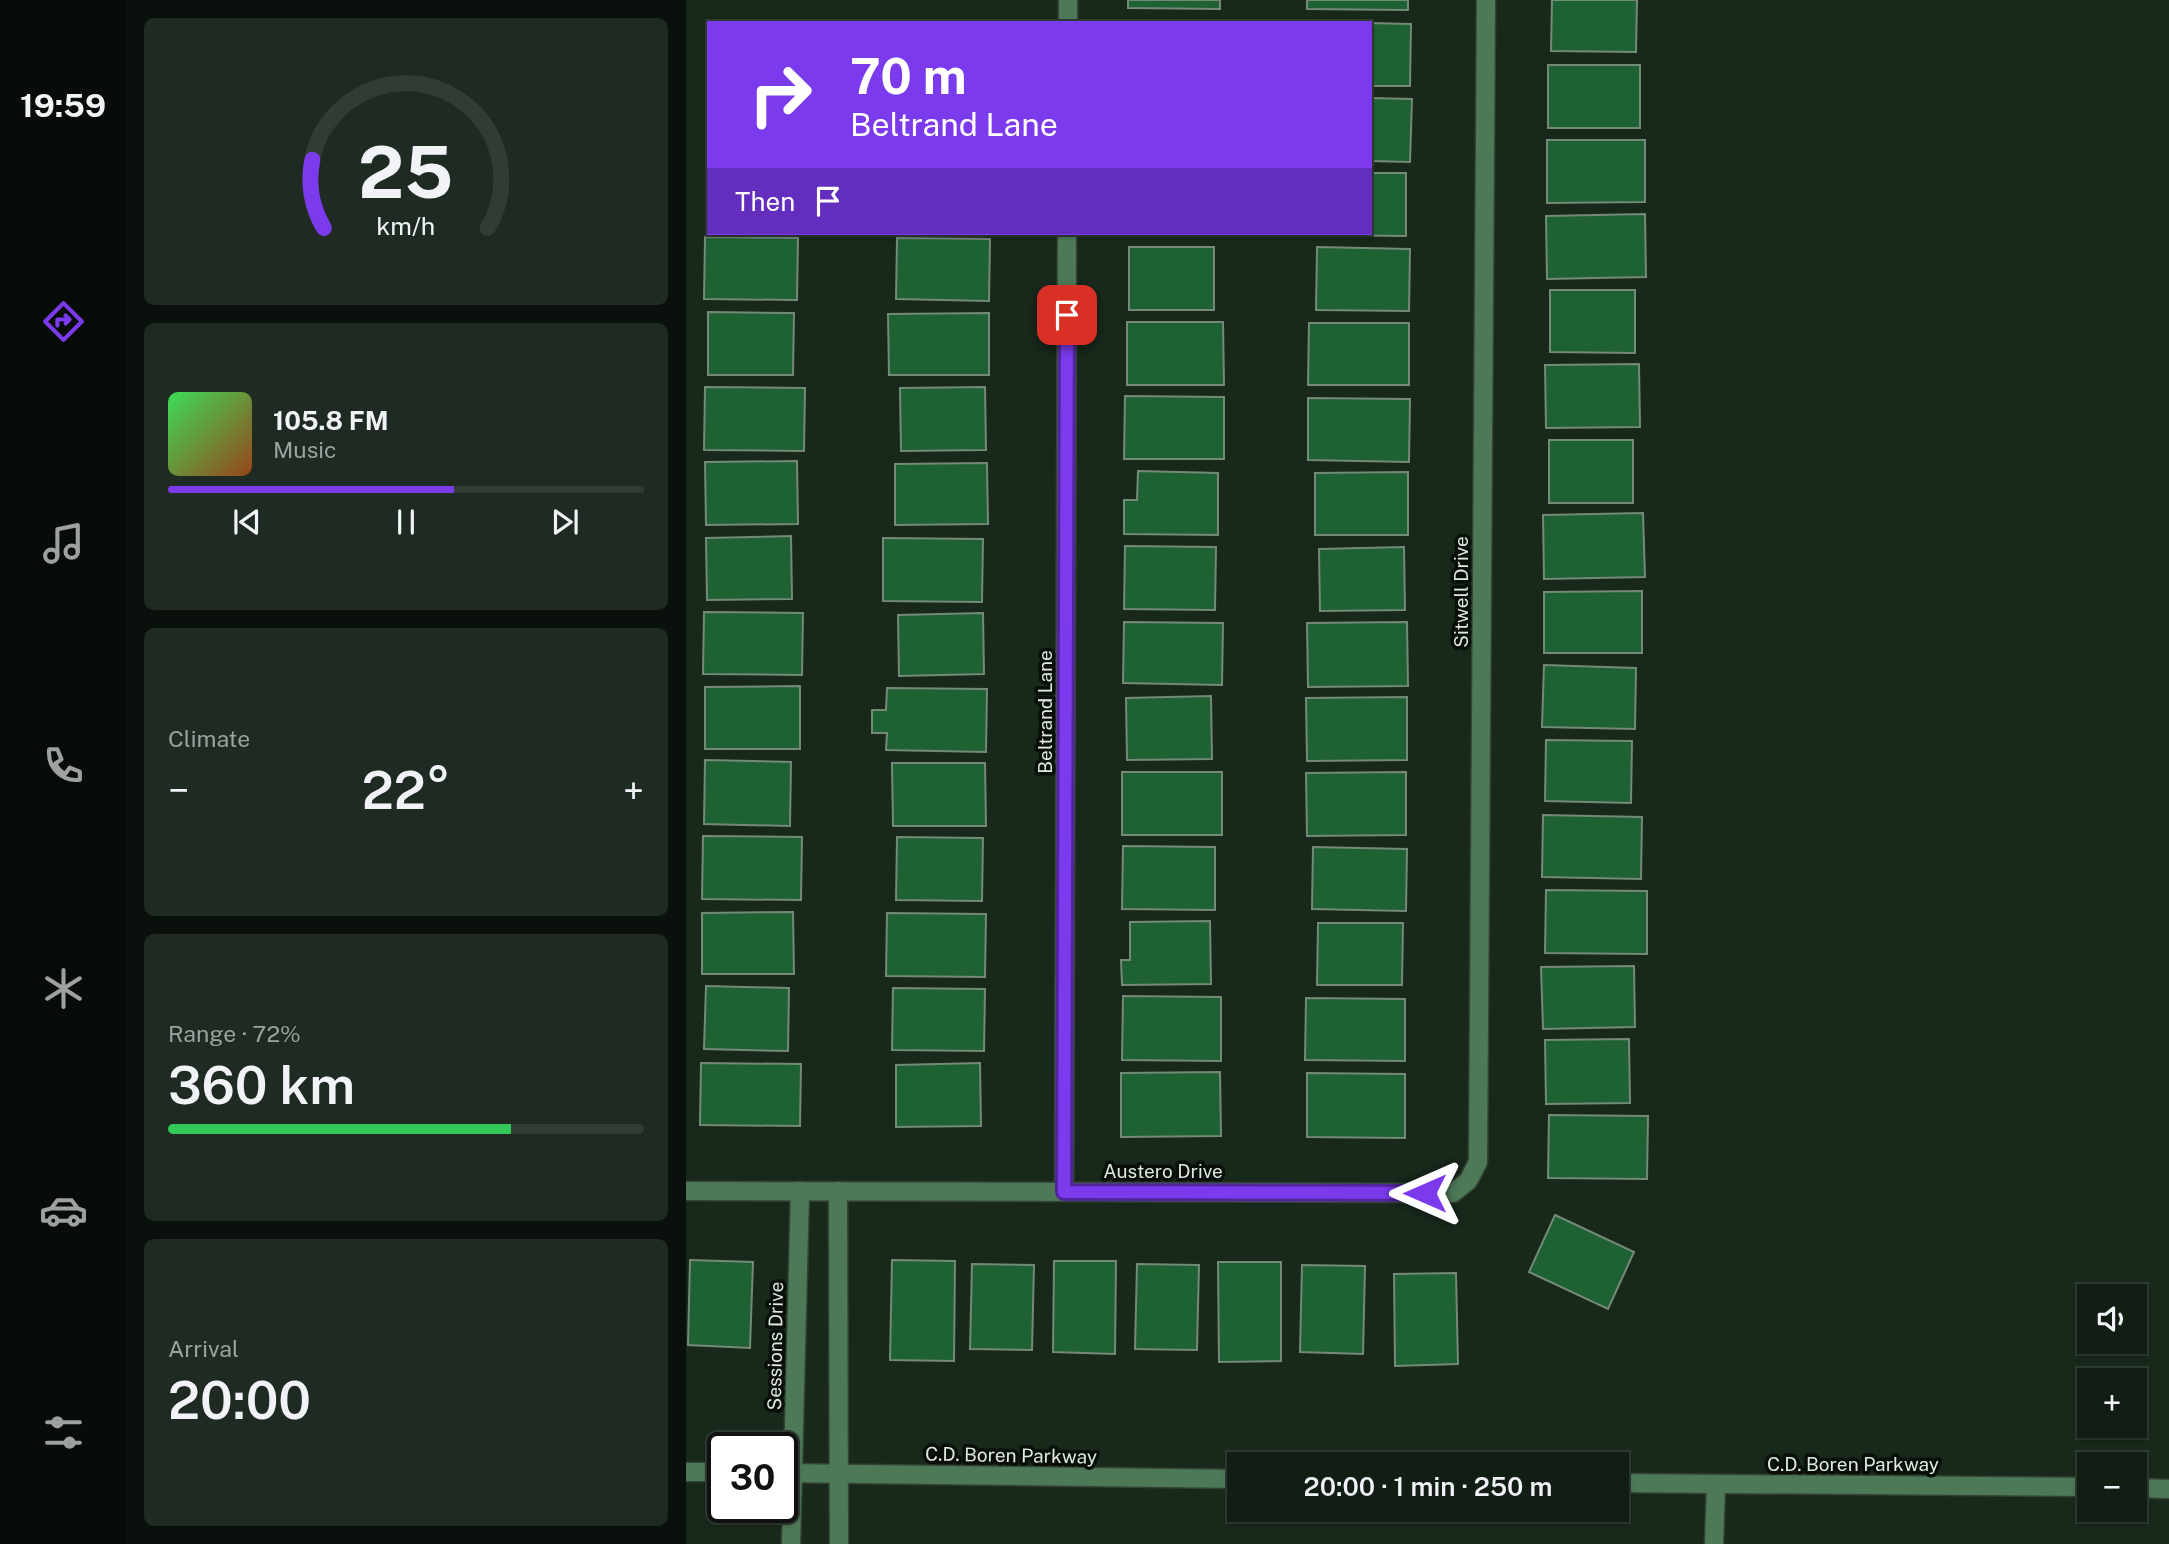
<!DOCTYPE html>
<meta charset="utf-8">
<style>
:root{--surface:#121e14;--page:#1f2b22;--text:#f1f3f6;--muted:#9ca2a0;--line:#313c34;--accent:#7c3aed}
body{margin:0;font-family:"Public Sans",sans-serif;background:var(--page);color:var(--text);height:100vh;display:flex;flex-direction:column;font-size:26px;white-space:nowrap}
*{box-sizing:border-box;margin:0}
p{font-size:23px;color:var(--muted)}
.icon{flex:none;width:38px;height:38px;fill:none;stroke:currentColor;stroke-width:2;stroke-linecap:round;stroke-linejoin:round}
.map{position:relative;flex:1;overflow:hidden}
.details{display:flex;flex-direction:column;gap:18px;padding:18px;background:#0a100b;width:560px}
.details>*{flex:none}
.top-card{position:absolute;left:21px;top:21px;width:665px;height:214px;border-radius:0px;box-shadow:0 2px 5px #0004,0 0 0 2px var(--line);background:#7c3aed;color:#fff;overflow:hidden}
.fabs{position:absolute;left:1391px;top:1284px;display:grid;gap:14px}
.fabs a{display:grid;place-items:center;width:70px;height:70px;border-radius:0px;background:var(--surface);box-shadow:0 2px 5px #0004,0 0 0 2px var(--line);font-size:35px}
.speed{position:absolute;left:21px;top:1432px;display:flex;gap:14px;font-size:35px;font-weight:700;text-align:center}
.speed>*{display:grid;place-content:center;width:91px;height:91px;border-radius:50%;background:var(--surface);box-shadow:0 2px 5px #0004,0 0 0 2px var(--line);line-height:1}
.speed .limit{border:4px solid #111;border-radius:10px;background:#fff;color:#111}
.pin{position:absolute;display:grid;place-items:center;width:60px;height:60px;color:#fff;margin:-30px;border-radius:14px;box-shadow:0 4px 10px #0006}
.me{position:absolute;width:77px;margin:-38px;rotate:270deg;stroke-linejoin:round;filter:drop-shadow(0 0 5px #0008)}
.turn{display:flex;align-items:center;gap:24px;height:147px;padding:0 28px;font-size:32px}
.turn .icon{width:91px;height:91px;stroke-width:2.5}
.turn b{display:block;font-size:49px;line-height:60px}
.then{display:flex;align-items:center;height:66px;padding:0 28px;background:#0003;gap:14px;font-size:26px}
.big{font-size:52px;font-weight:600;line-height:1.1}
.details .tile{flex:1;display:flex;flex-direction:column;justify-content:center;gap:10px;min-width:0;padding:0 24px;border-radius:10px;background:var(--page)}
.details .dial{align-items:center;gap:0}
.dial svg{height:182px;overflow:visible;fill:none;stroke:var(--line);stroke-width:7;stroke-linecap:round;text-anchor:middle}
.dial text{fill:var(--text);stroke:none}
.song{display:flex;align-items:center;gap:21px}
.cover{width:84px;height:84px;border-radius:10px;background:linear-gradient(135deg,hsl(130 70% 55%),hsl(20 70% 35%))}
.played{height:7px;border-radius:4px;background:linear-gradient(90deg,var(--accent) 60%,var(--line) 60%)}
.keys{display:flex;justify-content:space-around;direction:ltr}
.heat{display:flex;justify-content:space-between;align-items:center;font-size:38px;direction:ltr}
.charge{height:10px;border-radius:5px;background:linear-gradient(90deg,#34c759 72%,var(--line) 0)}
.trip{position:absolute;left:541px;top:1452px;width:402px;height:70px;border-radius:0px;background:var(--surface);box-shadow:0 2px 5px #0004,0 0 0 2px var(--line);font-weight:600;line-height:70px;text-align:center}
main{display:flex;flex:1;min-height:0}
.menu{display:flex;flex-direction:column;width:126px;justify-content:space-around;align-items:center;background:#070c08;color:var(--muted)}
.menu .icon{width:49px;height:49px}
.menu .selected{color:var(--accent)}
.menu b{font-size:32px;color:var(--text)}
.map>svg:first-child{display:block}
.building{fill:#1e6133;stroke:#758979;stroke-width:2}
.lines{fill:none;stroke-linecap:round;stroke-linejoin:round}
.minor-casing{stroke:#344337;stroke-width:21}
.minor{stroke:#4d7957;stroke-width:18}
.route-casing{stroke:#51269a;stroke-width:18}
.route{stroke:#7c3aed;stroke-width:12}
.labels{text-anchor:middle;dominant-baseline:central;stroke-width:7;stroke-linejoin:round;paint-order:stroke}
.street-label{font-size:19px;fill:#dee9e0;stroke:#080f09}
</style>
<main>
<nav class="menu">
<b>19:59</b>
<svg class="icon selected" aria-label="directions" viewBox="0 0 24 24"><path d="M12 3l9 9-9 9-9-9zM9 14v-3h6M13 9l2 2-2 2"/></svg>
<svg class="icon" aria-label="music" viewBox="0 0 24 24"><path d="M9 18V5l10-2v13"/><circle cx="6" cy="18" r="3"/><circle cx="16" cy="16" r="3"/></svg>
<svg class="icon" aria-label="phone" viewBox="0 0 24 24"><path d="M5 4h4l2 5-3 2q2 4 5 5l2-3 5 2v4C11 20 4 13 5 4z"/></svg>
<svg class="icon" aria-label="climate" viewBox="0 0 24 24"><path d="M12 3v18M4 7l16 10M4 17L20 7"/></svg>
<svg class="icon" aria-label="car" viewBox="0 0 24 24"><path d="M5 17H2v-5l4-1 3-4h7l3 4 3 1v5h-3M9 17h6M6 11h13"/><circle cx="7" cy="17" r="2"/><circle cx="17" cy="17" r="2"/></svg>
<svg class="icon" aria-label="filters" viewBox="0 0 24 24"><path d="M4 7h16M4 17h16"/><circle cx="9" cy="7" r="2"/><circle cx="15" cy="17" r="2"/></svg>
</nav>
<section class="details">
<div class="tile dial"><svg viewBox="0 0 100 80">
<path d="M14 69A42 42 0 1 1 86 69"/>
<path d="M14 69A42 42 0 0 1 9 39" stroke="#7c3aed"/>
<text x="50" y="56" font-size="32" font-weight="700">25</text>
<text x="50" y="72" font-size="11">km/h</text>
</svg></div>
<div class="tile">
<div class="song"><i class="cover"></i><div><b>105.8 FM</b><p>Music</p></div></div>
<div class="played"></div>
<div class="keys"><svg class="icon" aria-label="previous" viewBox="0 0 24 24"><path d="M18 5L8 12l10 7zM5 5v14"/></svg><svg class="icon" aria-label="pause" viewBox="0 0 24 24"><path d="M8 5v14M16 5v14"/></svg><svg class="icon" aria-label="next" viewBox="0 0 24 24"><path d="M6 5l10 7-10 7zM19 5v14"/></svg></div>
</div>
<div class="tile"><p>Climate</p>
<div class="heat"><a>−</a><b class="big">22°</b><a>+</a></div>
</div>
<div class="tile"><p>Range · 72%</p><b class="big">360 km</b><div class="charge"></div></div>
<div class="tile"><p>Arrival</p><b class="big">20:00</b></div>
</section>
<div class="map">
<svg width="1483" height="1544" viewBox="0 0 1483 1544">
<rect width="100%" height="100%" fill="#18281b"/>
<g class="building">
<path d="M442 0H534V9L442 8Z"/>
<path d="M621 0H722V10L621 9Z"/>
<path d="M866 0H951L950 52 865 51Z"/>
<path d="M445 21 529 22V23H445Z"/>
<path d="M684 23 725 24 724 86H684Z"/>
<rect x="862" y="65" width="92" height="63"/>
<path d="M684 98 726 99 724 162 684 161Z"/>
<path d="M861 140H959V202L861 203Z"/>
<path d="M21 162H23V224H20Z"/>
<path d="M684 173H720V236L635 235V233H684Z"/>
<path d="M959 214 960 277 861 279 860 216Z"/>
<path d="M440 233H539V235L440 234Z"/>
<path d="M19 237 112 238 111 300 18 299Z"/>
<path d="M211 238 304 239 303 301 210 299Z"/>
<rect x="443" y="247" width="85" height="63"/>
<path d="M631 247 724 249 723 311 630 310Z"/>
<path d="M864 290H949V353L864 352Z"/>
<path d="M22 312 108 313 107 375H22Z"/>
<path d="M303 313V375H203L202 314Z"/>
<path d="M441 322H537L538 385H441Z"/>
<path d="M623 323H723V385H622Z"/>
<path d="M953 364 954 427 860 428 859 365Z"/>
<path d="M19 387 119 388 118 451 18 450Z"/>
<path d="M299 387 300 450 215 451 214 388Z"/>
<path d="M439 396 538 397V459H438Z"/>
<path d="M622 398 724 399 723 462 622 460Z"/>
<rect x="863" y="440" width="84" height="63"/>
<path d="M111 461 112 524 20 525 19 462Z"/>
<path d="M301 463 302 524 209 525V464Z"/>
<path d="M452 471 532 473V535L438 534V500H451Z"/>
<path d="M722 472V535H629V473Z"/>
<path d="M957 513 959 577 858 579 857 515Z"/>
<path d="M105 536 106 599 21 600 20 538Z"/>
<path d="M197 538 297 539 296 602 197 601Z"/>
<path d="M439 546 530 547 529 610 438 609Z"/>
<path d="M718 547 719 610 634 611 633 549Z"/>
<path d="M956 591V653H858V592Z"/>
<path d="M18 612 117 613 116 675 17 674Z"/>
<path d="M297 613 298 674 213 676 212 615Z"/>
<path d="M438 622 537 623 536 685 437 683Z"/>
<path d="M721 622 722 686 622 687 621 623Z"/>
<path d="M858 665 950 668 949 729 856 727Z"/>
<path d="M114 686V749H19V687Z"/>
<path d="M201 688 301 689 300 752 200 750 201 733H186V710H200Z"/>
<path d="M525 696 526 759 441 760 440 698Z"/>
<path d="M721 697V760L621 761 620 698Z"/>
<path d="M860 740 946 741 945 803 859 801Z"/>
<path d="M19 760 105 762 104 826 18 824Z"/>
<path d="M206 763H299L300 826H207Z"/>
<rect x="436" y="772" width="100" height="63"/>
<path d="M720 772V835L621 836 620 773Z"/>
<path d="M857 815 956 817 955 879 856 877Z"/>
<path d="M17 836 116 837 115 900 16 899Z"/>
<path d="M211 837 297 838 296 901 210 900Z"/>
<path d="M437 846 529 847V910L436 909Z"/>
<path d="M627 847 721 849 720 911 626 909Z"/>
<path d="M860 890 961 891V954L859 953Z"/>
<path d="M107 912 108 974H16V913Z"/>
<path d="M201 913 300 914 299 977 200 976Z"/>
<path d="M524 921 525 984 436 985 435 960H444V922Z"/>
<path d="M632 923H717L716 985H631Z"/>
<path d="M948 966 949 1027 857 1029 855 967Z"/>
<path d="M20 986 103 988 102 1051 18 1049Z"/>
<path d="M207 988 299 989 298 1051 206 1050Z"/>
<path d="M437 996 535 997V1061L436 1060Z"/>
<path d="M620 998 719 999V1061L619 1060Z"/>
<path d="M943 1039 944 1103 860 1104 859 1040Z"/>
<path d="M15 1063 115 1064 114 1126 14 1125Z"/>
<path d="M294 1063 295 1126 210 1127V1065Z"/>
<path d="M534 1072 535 1136 435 1137V1073Z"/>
<path d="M621 1073 719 1074V1138L621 1137Z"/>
<path d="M863 1115 962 1116 961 1179 862 1178Z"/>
<path d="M869 1215 948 1252 922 1309 843 1272Z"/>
<path d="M4 1260 67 1262 64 1348 2 1345Z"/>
<path d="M206 1260 269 1261 268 1361 204 1360Z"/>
<path d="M368 1261H430L429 1354 367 1352Z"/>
<path d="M532 1262H595V1361L533 1362Z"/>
<path d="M286 1264 348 1265 346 1350 284 1349Z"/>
<path d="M451 1264 513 1265 511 1350 449 1349Z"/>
<path d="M616 1265 679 1266 677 1354 614 1352Z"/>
<path d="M770 1273 772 1364 709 1366 708 1274Z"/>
</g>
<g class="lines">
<defs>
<g id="minor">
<path d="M382 23V0"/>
<path d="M0 1191 767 1193 782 1181 792 1162 800 0"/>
<path d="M152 1191 153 1544"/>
<path d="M378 1192 381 233"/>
<path d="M0 1472H37"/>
<path d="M96 1473 553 1479"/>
<path d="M931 1483 1404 1487"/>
<path d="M1449 1488 1483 1489"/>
<path d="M105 1544 114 1191"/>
<path d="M1028 1544 1030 1485"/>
</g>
</defs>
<use href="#minor" class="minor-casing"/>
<use href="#minor" class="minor"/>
</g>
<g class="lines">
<defs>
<path id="route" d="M381 315 378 1192 739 1193"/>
</defs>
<use href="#route" class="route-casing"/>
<use href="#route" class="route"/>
</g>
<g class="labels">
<g class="street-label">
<text transform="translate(775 592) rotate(-90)">Sitwell Drive</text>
<text transform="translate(359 712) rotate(-90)">Beltrand Lane</text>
<text x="477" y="1171">Austero Drive</text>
<text transform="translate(89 1346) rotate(-89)">Sessions Drive</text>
<text transform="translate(325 1455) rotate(1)">C.D. Boren Parkway</text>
<text x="1167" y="1464">C.D. Boren Parkway</text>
</g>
</g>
</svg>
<div class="fabs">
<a><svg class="icon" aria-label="sound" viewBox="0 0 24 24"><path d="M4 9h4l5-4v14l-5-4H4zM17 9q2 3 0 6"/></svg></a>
<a>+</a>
<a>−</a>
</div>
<div class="speed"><div class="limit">30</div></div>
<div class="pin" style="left:381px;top:315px;background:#d93025"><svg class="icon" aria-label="arrive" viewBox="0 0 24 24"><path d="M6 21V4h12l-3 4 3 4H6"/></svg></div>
<svg class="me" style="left:739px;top:1193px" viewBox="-20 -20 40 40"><path d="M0-17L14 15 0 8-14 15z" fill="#7c3aed" stroke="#fff" stroke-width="4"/></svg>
<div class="trip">20:00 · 1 min · 250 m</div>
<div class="top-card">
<div class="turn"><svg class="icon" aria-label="right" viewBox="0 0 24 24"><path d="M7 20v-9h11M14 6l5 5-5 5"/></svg><div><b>70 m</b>Beltrand Lane</div></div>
<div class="then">Then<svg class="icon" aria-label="arrive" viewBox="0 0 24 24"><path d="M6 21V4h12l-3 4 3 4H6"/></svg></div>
</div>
</div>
</main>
